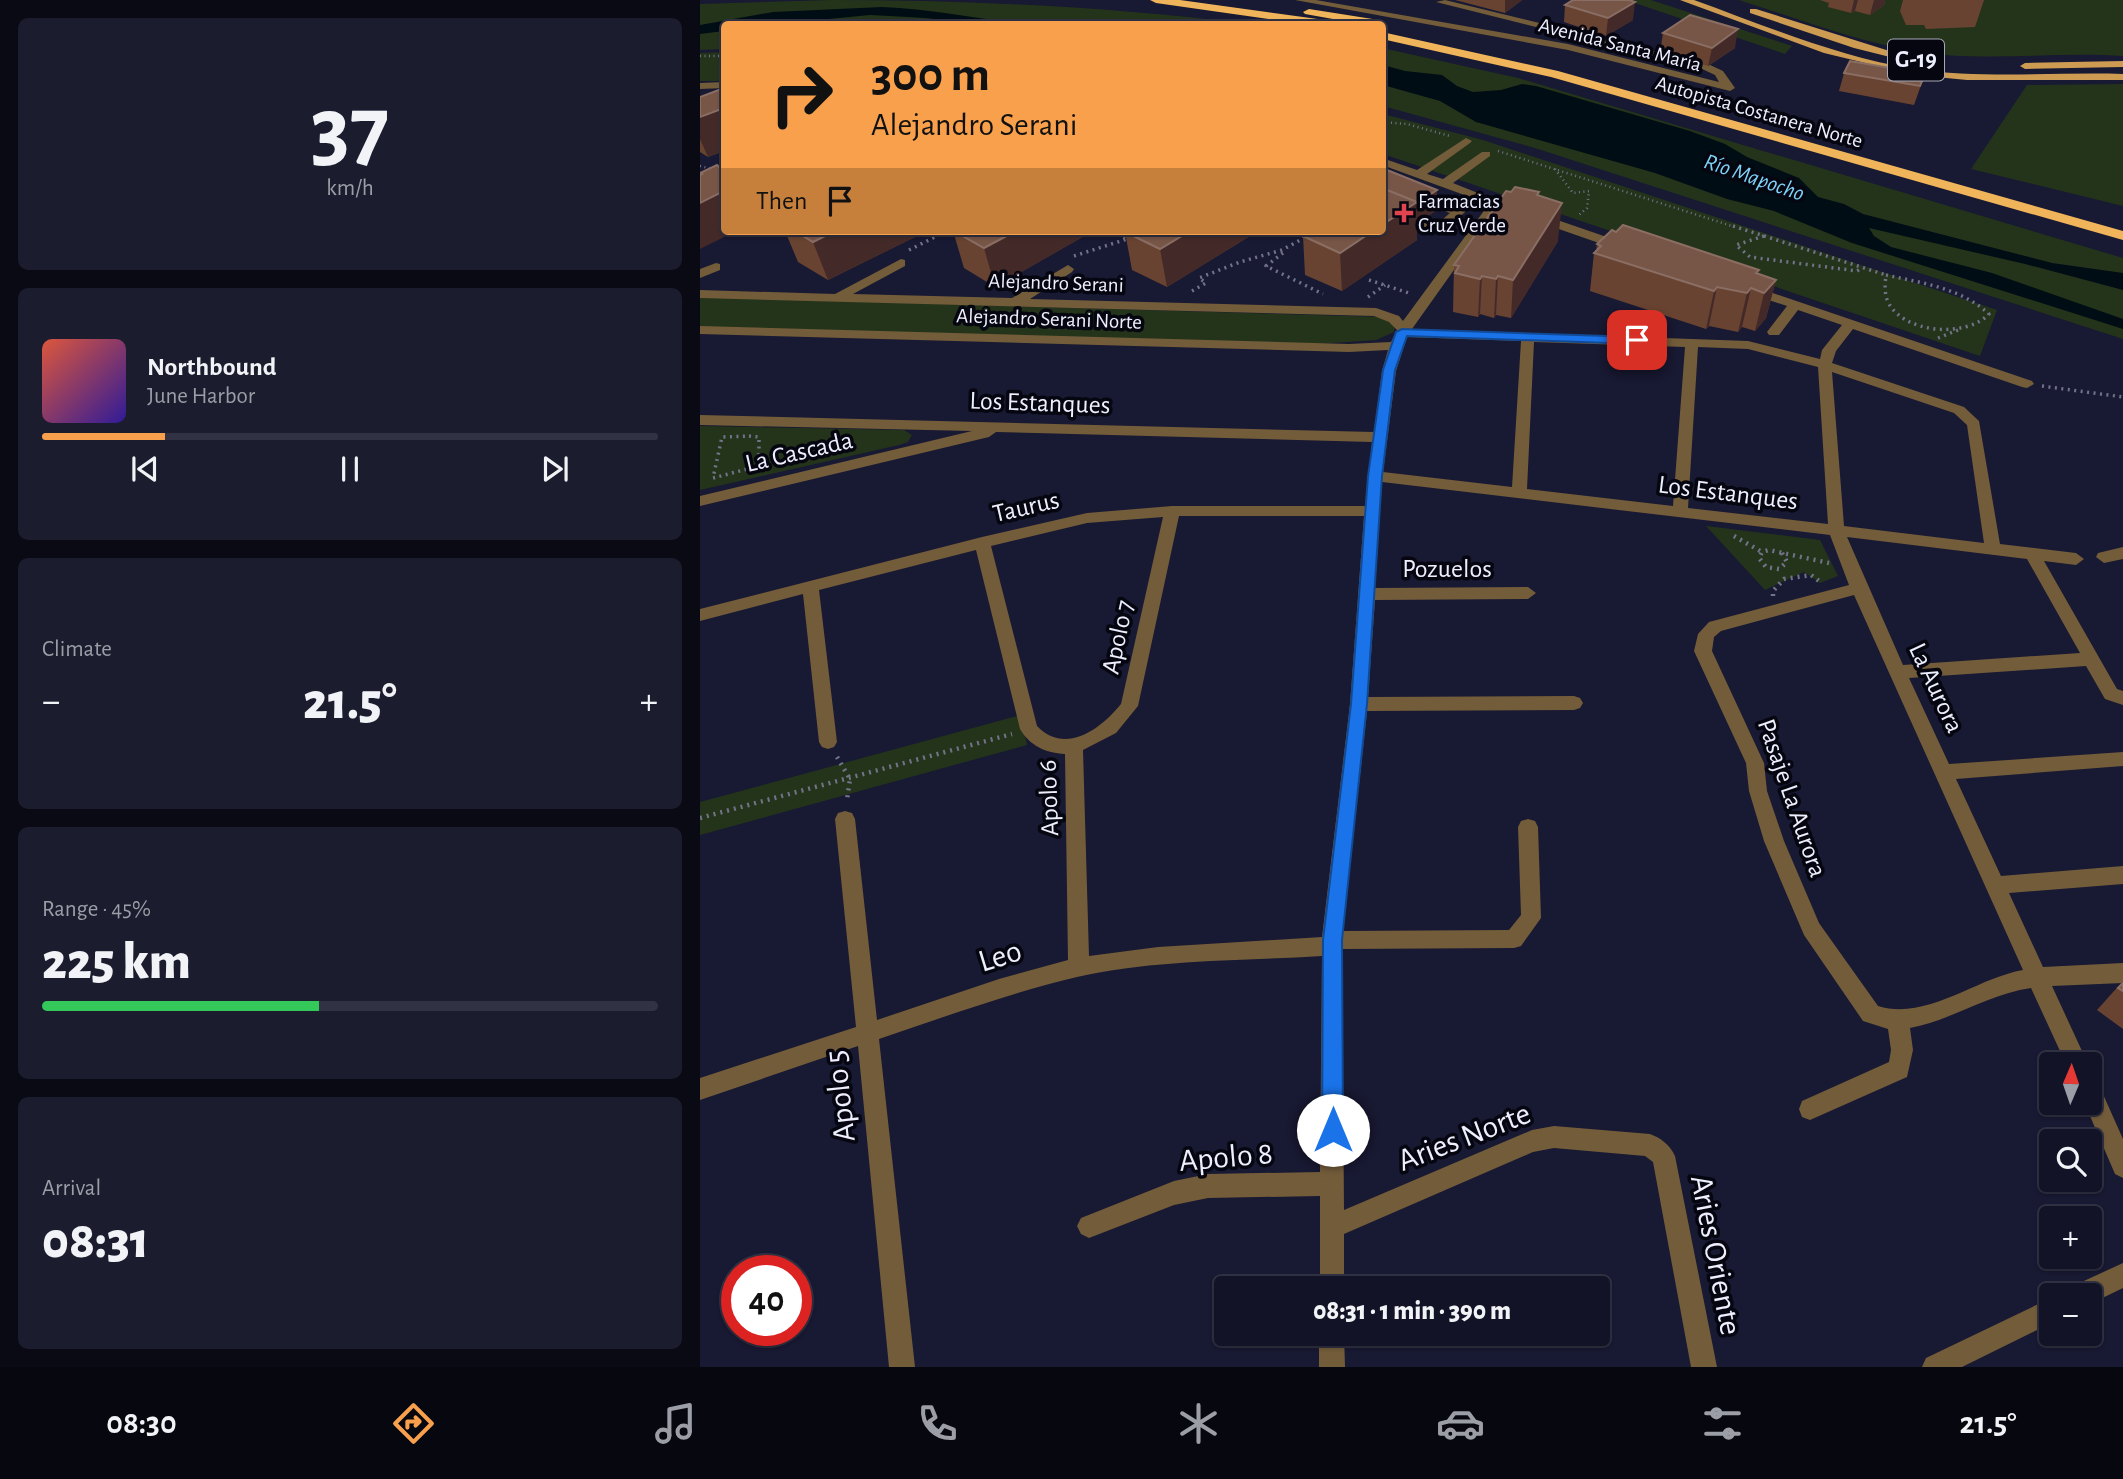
<!DOCTYPE html>
<meta charset="utf-8">
<style>
:root{--surface:#121326;--page:#1b1c2e;--text:#f1f3f6;--muted:#9c9ea7;--line:#313243;--accent:#f8a04c}
body{margin:0;font-family:"Alegreya Sans",sans-serif;background:var(--page);color:var(--text);height:100vh;display:flex;flex-direction:column;font-size:26px;white-space:nowrap}
*{box-sizing:border-box;margin:0}
p{font-size:23px;color:var(--muted)}
.icon{flex:none;width:38px;height:38px;fill:none;stroke:currentColor;stroke-width:2;stroke-linecap:round;stroke-linejoin:round}
.map{position:relative;flex:1;overflow:hidden}
.drawer{display:flex;flex-direction:column;gap:18px;padding:18px;background:#0a0a15;width:700px}
.drawer>*{flex:none}
.guide{position:absolute;left:21px;top:21px;width:665px;height:214px;border-radius:7px;box-shadow:0 2px 5px #0004,0 0 0 2px var(--line);background:#f8a04c;color:#111;overflow:hidden}
.needle{width:46px;rotate:2deg}
.fabs{position:absolute;left:1339px;top:1052px;display:grid;gap:14px}
.fabs a{display:grid;place-items:center;width:63px;height:63px;border-radius:7px;background:var(--surface);box-shadow:0 2px 5px #0004,0 0 0 2px var(--line);font-size:35px}
.speed{position:absolute;left:21px;top:1255px;display:flex;gap:14px;font-size:35px;font-weight:700;text-align:center}
.speed>*{display:grid;place-content:center;width:91px;height:91px;border-radius:50%;background:var(--surface);box-shadow:0 2px 5px #0004,0 0 0 2px var(--line);line-height:1}
.speed .limit{border:10px solid #d22;background:#fff;color:#111}
.pin{position:absolute;display:grid;place-items:center;width:60px;height:60px;color:#fff;margin:-30px;border-radius:14px;box-shadow:0 4px 10px #0006}
.me{position:absolute;width:77px;margin:-38px;rotate:0deg;stroke-linejoin:round;filter:drop-shadow(0 0 5px #0008)}
.turn{display:flex;align-items:center;gap:24px;height:147px;padding:0 35px;font-size:32px}
.turn .icon{width:91px;height:91px;stroke-width:2.5}
.turn b{display:block;font-size:49px;line-height:60px}
.then{display:flex;align-items:center;height:66px;padding:0 35px;background:#0003;gap:14px;font-size:26px}
.big{font-size:52px;font-weight:800;line-height:1.1}
.drawer .widget{flex:1;display:flex;flex-direction:column;justify-content:center;gap:10px;min-width:0;padding:0 24px;border-radius:10px;background:var(--page)}
.drawer .dial{align-items:center;gap:0}
.dial b{font-size:91px;line-height:1}
.song{display:flex;align-items:center;gap:21px}
.cover{width:84px;height:84px;border-radius:10px;background:linear-gradient(135deg,hsl(10 70% 55%),hsl(250 70% 35%))}
.played{height:7px;border-radius:4px;background:linear-gradient(90deg,var(--accent) 20%,var(--line) 20%)}
.keys{display:flex;justify-content:space-around;direction:ltr}
.heat{display:flex;justify-content:space-between;align-items:center;font-size:38px;direction:ltr}
.charge{height:10px;border-radius:5px;background:linear-gradient(90deg,#34c759 45%,var(--line) 0)}
.trip{position:absolute;left:514px;top:1276px;width:396px;height:70px;border-radius:7px;background:var(--surface);box-shadow:0 2px 5px #0004,0 0 0 2px var(--line);font-weight:800;line-height:70px;text-align:center}
.tab-bar{display:flex;height:112px;justify-content:space-around;align-items:center;background:#07080f;color:var(--muted)}
.tab-bar .icon{width:49px;height:49px}
.tab-bar .active{color:var(--accent)}
.tab-bar b{font-size:32px;color:var(--text)}
main{display:flex;flex:1;min-height:0}
.map>svg:first-child{display:block}
.green{fill:#24341b}
.water{fill:#010d14}
.lines{fill:none;stroke-linecap:round;stroke-linejoin:round}
.path-far2{stroke:#727388;stroke-width:2.5;stroke-dasharray:1 3.5;stroke-linecap:butt}
.path-far1{stroke:#727388;stroke-width:3.5;stroke-dasharray:2 4.5;stroke-linecap:butt}
.path{stroke:#727388;stroke-width:4.5;stroke-dasharray:2 5;stroke-linecap:butt}
.minor{fill:#735c3a;fill-rule:evenodd}
.major{fill:#cd9c52;fill-rule:evenodd}
.highway{fill:#f0b55a;fill-rule:evenodd}
.wall{fill:#694331}
.shaded-wall{fill:#432a28}
.building{fill:#775547;stroke:#8a6e64;stroke-width:2}
.route{fill:#1a73e8;stroke:#114b97;stroke-width:2}
.health-dot{fill:#e0444e;stroke:#050610;stroke-width:2.5}
.labels{text-anchor:middle;dominant-baseline:central;stroke-width:7;stroke-linejoin:round;paint-order:stroke}
.far-street-label{font-size:21px;fill:#edeffe;stroke:#050610}
.far-poi-label{font-size:21px;fill:#edeffe;stroke:#050610;text-anchor:start}
.far-water-label{font-size:23px;font-style:italic;fill:#7ed2f8;stroke:#050610}
.shield{fill:#050610;stroke:#a7a9b7;stroke-width:2}
.shield-label{font-size:24px;font-weight:bold;fill:#edeffe}
.street-label{font-size:26px;fill:#edeffe;stroke:#050610}
.near-street-label{font-size:32px;fill:#edeffe;stroke:#050610}
</style>
<main>
<section class="drawer">
<div class="widget dial"><b>37</b><p>km/h</p></div>
<div class="widget">
<div class="song"><i class="cover"></i><div><b>Northbound</b><p>June Harbor</p></div></div>
<div class="played"></div>
<div class="keys"><svg class="icon" aria-label="previous" viewBox="0 0 24 24"><path d="M18 5L8 12l10 7zM5 5v14"/></svg><svg class="icon" aria-label="pause" viewBox="0 0 24 24"><path d="M8 5v14M16 5v14"/></svg><svg class="icon" aria-label="next" viewBox="0 0 24 24"><path d="M6 5l10 7-10 7zM19 5v14"/></svg></div>
</div>
<div class="widget"><p>Climate</p>
<div class="heat"><a>−</a><b class="big">21.5°</b><a>+</a></div>
</div>
<div class="widget"><p>Range · 45%</p><b class="big">225 km</b><div class="charge"></div></div>
<div class="widget"><p>Arrival</p><b class="big">08:31</b></div>
</section>
<div class="map">
<svg width="1423" height="1367" viewBox="0 0 1423 1367">
<rect width="100%" height="100%" fill="#181932"/>
<g class="green">
<path d="M132 0C272 0 409 7 549 24H24V49L0 50V4Z"/>
<path d="M926 0H951L1092 46 1085 54Z"/>
<path d="M1039 0H1423V56C1354 51 1282 63 1214 51 1154 41 1096 18 1039 0Z"/>
<path d="M682 48 818 78 1423 258V339L835 148 683 106Z"/>
<path d="M24 52V81H0V53Z"/>
<path d="M1423 84V206L1271 169 1327 85Z"/>
<path d="M683 114 783 140 1297 310 1280 356 683 154Z"/>
<path d="M0 297 684 317 696 323 694 332 676 340 617 344 0 329Z"/>
<path d="M0 426 204 430 212 435 208 442 199 445 0 490Z"/>
<path d="M1006 526 1120 540 1138 576 1120 583 1104 572 1065 590Z"/>
<path d="M321 715 327 745 0 835V802Z"/>
</g>
<g class="water">
<path d="M182 7C231 9 278 19 326 24H273L226 18 170 15 77 24H24V31L0 34V25L73 12Z"/>
<path d="M683 65 705 71 742 75 757 86 773 92 801 90 822 84 836 86 990 131 1025 144 1047 157 1099 178 1118 197 1144 204 1163 214 1352 263 1423 273V290L1325 264 1169 228 1174 236 1191 247 1292 273 1423 319V329L1152 243 1074 211 1027 199 955 173 776 122 740 101 683 85Z"/>
</g>
<g class="lines">
<g class="path-far2">
<path d="M0 56H24"/>
<path d="M682 122 707 124 750 136"/>
<path d="M798 151 1038 228"/>
<path d="M0 166 24 172"/>
<path d="M855 169 873 193 889 191 887 208 879 215"/>
</g>
<g class="path-far1">
<path d="M1033 226 1186 275"/>
<path d="M412 231 427 239"/>
<path d="M1064 236 1036 245 1050 257 1157 271 1162 268"/>
<path d="M209 250 233 238 238 231"/>
<path d="M583 253 566 266 623 294"/>
<path d="M374 256 427 239"/>
<path d="M1186 275C1222 283 1261 288 1289 314 1266 338 1204 334 1188 302 1184 293 1185 284 1186 275Z"/>
<path d="M669 280 712 294"/>
<path d="M492 291 506 283 499 278 540 262 582 250 604 238V231"/>
<path d="M668 297 685 285"/>
<path d="M1238 338 1258 330"/>
<path d="M1342 386 1423 397"/>
<path d="M49 436 59 437V466L13 478 22 437Z"/>
</g>
<g class="path">
<path d="M1034 536 1062 552"/>
<path d="M1082 553 1087 562 1079 569 1066 567 1059 558 1062 552 1069 550 1129 563"/>
<path d="M1073 596V591L1084 579 1111 575 1119 581"/>
<path d="M137 757 150 779 147 800"/>
<path d="M0 818 312 734"/>
</g>
<g class="minor">
<path d="M595 0H616L868 44 1019 82 1015 75 1000 68 736 2 745 0 1008 64 1023 71 1035 88 1030 91 868 50Z"/>
<path d="M24 82V88L0 89V83Z"/>
<path d="M766 138 772 141 770 143 727 174 743 179 782 152H790V156L753 183 810 206 804 210 798 208 712 329 1048 341 1120 359 1122 350 1142 325 1098 310 1079 335H1069L1067 332 1087 306 1044 292V286L1049 285 1332 381 1334 384 1327 388 1322 387 1153 329 1136 351 1132 363 1264 407 1279 421 1300 544 1376 553 1384 559 1376 565 1344 561 1417 689 1423 691V705L1405 699 1386 666 1209 678 1249 764 1423 752V766L1256 779 1301 876 1423 866V884L1309 893 1343 967 1423 963V983L1352 986 1388 1064H1366L1331 988C1289 994 1252 1020 1210 1028L1213 1050 1207 1077 1110 1120 1102 1117 1099 1109 1102 1101 1189 1062 1191 1050 1188 1029 1163 1021 1104 935 1064 841 1049 791 1046 763 994 651 998 634 1009 622 1149 585 1130 535 682 482 675 588 828 587 836 593 828 599 675 600 668 697 874 696 880 698 883 703 880 708 874 710 667 711 643 931 809 930 821 915 818 827 821 821 828 819 835 821 838 827 841 918 821 946 814 948 642 949 644 1210 832 1130 854 1126 950 1134C961 1138 970 1145 975 1156L1017 1367H991L953 1162 945 1156 854 1148 833 1152 644 1234V1288H620V1196L508 1198 474 1205 389 1238 381 1234 377 1226 381 1218 474 1181 508 1174 620 1172 622 956C541 961 456 959 377 977 310 993 244 1017 179 1039L215 1367H189L158 1046 0 1100V1078L156 1027 135 819 138 813 145 811 152 813 155 819 177 1020 299 979 368 960 365 754C346 753 330 746 320 729L276 550 119 590 137 742 134 747 128 749 122 747 119 742 103 594 0 621V609L282 537 387 513 472 506H665L672 442 296 432 289 437 0 506V496L272 431 0 425V415L674 432 682 371 688 350 649 352 0 334V326L649 344 691 342 697 330 689 322 674 316 0 298V290L135 294 201 259 205 260V266L153 294 312 298 368 265 374 269 372 272 330 299 676 308 699 316 703 321 789 204 682 165V158L717 170ZM707 337 821 341 812 487 683 472 696 371ZM834 342 985 347 973 506 827 489ZM998 347 1048 349 1118 367 1128 524 988 508ZM1132 372 1254 413 1267 425 1284 543 1144 526ZM479 516H664L650 704 622 937 458 947 389 956 383 750 416 733 438 706ZM463 517 421 704C400 730 365 755 337 726L291 546 387 523ZM1147 537 1327 559 1380 653 1203 665ZM1154 595 1323 970C1276 978 1227 1021 1178 1006L1119 923 1084 841 1067 791 1064 763 1012 651 1014 637 1021 631Z"/>
<path d="M715 193 763 209 765 212 743 232 715 225V219L737 224 750 213 711 200 709 197Z"/>
<path d="M837 213 927 244 929 247 927 250H919L833 220V214Z"/>
<path d="M16 263 20 264V270L0 278V269Z"/>
<path d="M1423 547V559L1404 563 1396 557 1398 553Z"/>
<path d="M1390 1080 1398 1083 1423 1139V1178L1415 1174 1384 1102H1390Z"/>
<path d="M1423 1263V1288L1390 1304V1295H1370L1373 1286Z"/>
<path d="M1351 1298V1323L1262 1367H1222L1226 1358Z"/>
<path d="M619 1334H644L645 1367H619Z"/>
</g>
<g class="major">
<path d="M980 0H994C1066 26 1138 57 1214 69 1283 79 1354 72 1423 74V80H1267L1215 75 1124 53Z"/>
<path d="M1050 9H1056L1215 59 1210 62 1154 48 1050 13Z"/>
<path d="M1423 61V67L1325 69 1320 66 1325 63Z"/>
</g>
<g class="highway">
<path d="M450 0H480L625 20 631 24H604L456 3Z"/>
<path d="M609 9 679 20 685 24 682 27V24H661L605 14 603 12Z"/>
<path d="M682 32 858 71 1423 231V240L851 77 682 39Z"/>
</g>
</g>
<g class="wall">
<path d="M755 0H822L805 13Z"/>
<path d="M1120 0H1185L1184 5 1170 15 1155 11 1151 13 1128 7 1129 3Z"/>
<path d="M1203 0H1284L1275 27 1226 29 1224 25H1206L1200 11Z"/>
<path d="M865 5 933 20 906 36 864 22Z"/>
<path d="M963 33 1035 48 1008 66 960 52Z"/>
<path d="M1144 73 1225 74 1214 105 1139 91Z"/>
<path d="M24 88V151L8 157 0 152V97Z"/>
<path d="M737 190V210L717 223V240L642 291 605 275 603 236Z"/>
<path d="M838 195 858 241 811 318 796 315 794 318 780 314 778 317 753 312 754 265Z"/>
<path d="M85 231H225V232L128 280 98 262Z"/>
<path d="M253 231H385L386 235 295 287 264 268Z"/>
<path d="M425 232 550 236 467 287 432 270Z"/>
<path d="M897 244 1058 274 1076 280 1066 318 1055 331 1042 327 1038 332 1009 326 1006 329 890 291 894 253 896 251Z"/>
<path d="M1423 981V1029L1397 1010Z"/>
</g>
<g class="shaded-wall">
<path d="M805 0H822L805 13Z"/>
<path d="M1154 0H1158L1155 11 1151 13Z"/>
<path d="M1174 0H1185L1184 5 1170 15Z"/>
<path d="M935 2 933 20 906 36 908 18Z"/>
<path d="M1038 29 1035 48 1008 66 1012 48Z"/>
<path d="M24 108V151L8 157 0 139V117Z"/>
<path d="M737 190V210L717 223V240L642 291 640 253 673 231H682V225Z"/>
<path d="M24 191V231H36L0 249V203Z"/>
<path d="M862 203 858 241 811 318 813 280Z"/>
<path d="M135 231H225V232L128 280 113 242Z"/>
<path d="M316 231H385L386 235 295 287 284 248Z"/>
<path d="M490 231H550V236L467 287 460 249Z"/>
<path d="M782 276 780 314 778 317 780 279Z"/>
<path d="M798 276 796 315 794 318 796 279Z"/>
<path d="M1076 280 1066 318 1055 331 1064 293Z"/>
<path d="M1017 287 1009 326 1006 329 1014 291Z"/>
<path d="M1051 288 1042 327 1038 332 1047 293Z"/>
</g>
<g class="building">
<path d="M873 0H929L935 2 908 18 865 5Z"/>
<path d="M990 15 1038 29 1012 48 963 33Z"/>
<path d="M1150 61 1225 74 1220 86 1144 73Z"/>
<path d="M24 88V108L0 117V97Z"/>
<path d="M17 165 24 172V191L0 203V175L2 174 0 173Z"/>
<path d="M682 168 737 190 717 203 682 188Z"/>
<path d="M815 187 839 192 837 195 862 203 813 280 798 276 796 279 782 276 780 279 755 273 759 266 754 265 806 191 811 192Z"/>
<path d="M682 188 717 202 682 225Z"/>
<path d="M923 225 1059 270 1056 273 1076 280 1064 293 1051 288 1047 293 1017 287 1014 291 894 253 901 246 897 244 912 230 916 232Z"/>
<path d="M95 231H135L113 242Z"/>
<path d="M254 231H316L284 248Z"/>
<path d="M426 231H490L460 249 425 232Z"/>
<path d="M611 231H673L640 253 603 236Z"/>
<path d="M1423 983V991L1418 988Z"/>
</g>
<path class="route" d="M702 329 937 337 944 340 937 344 707 336 695 370 682 476 667 704 642 940 643 1130 640 1137 633 1140 625 1137 622 1130 623 940 651 704 668 476 683 370 696 332Z"/>
<path class="health-dot" d="M700.5 202.5h7v7h7v7h-7v7h-7v-7h-7v-7h7z"/>
<g class="labels">
<g class="far-street-label">
<text transform="translate(920 45) rotate(14)">Avenida Santa María</text>
<text transform="translate(1059 112) rotate(16)">Autopista Costanera Norte</text>
<text transform="translate(356 283) rotate(2)">Alejandro Serani</text>
<text transform="translate(349 319) rotate(2)">Alejandro Serani Norte</text>
</g>
<g class="far-poi-label">
<text x="718" y="201">Farmacias<tspan x="718" dy="24">Cruz Verde</tspan></text>
</g>
<g class="far-water-label">
<text transform="translate(1054 178) rotate(19)">Río Mapocho</text>
</g>
<rect class="shield" x="1188" y="39.5" width="56" height="41" rx="5"/>
<g class="shield-label">
<text x="1216" y="60">G-19</text>
</g>
<g class="street-label">
<text transform="translate(340 403) rotate(2)">Los Estanques</text>
<text transform="translate(99 452) rotate(-13)">La Cascada</text>
<text transform="translate(1028 493) rotate(7)">Los Estanques</text>
<text transform="translate(326 507) rotate(-13)">Taurus</text>
<text x="747" y="569">Pozuelos</text>
<text transform="translate(418 637) rotate(-78)">Apolo 7</text>
<text transform="translate(1236 688) rotate(65)">La Aurora</text>
<text transform="translate(349 798) rotate(-92)">Apolo 6</text>
<text transform="translate(1092 798) rotate(71)">Pasaje La Aurora</text>
</g>
<g class="near-street-label">
<text transform="translate(300 956) rotate(-17)">Leo</text>
<text transform="translate(140 1096) rotate(-96)">Apolo 5</text>
<text transform="translate(764 1137) rotate(-21)">Aries Norte</text>
<text transform="translate(526 1157) rotate(-5)">Apolo 8</text>
<text transform="translate(1016 1255) rotate(79)">Aries Oriente</text>
</g>
</g>
</svg>
<div class="fabs">
<a><svg class="needle" viewBox="-14 -14 28 28"><path d="M0-13l5 13h-10z" fill="#e53935"/><path d="M0 13l5-13h-10z" fill="#9c9ea7"/></svg></a>
<a><svg class="icon" aria-label="search" viewBox="0 0 24 24"><circle cx="10" cy="10" r="6"/><path d="M15 15l6 6"/></svg></a>
<a>+</a>
<a>−</a>
</div>
<div class="speed"><div class="limit">40</div></div>
<div class="pin" style="left:937px;top:340px;background:#d93025"><svg class="icon" aria-label="arrive" viewBox="0 0 24 24"><path d="M6 21V4h12l-3 4 3 4H6"/></svg></div>
<svg class="me" style="left:633px;top:1130px" viewBox="-20 -20 40 40"><circle r="19" fill="#fff"/><path d="M0-13L10 11 0 6-10 11z" fill="#1a73e8"/></svg>
<div class="trip">08:31 · 1 min · 390 m</div>
<div class="guide">
<div class="turn"><svg class="icon" aria-label="right" viewBox="0 0 24 24"><path d="M7 20v-9h11M14 6l5 5-5 5"/></svg><div><b>300 m</b>Alejandro Serani</div></div>
<div class="then">Then<svg class="icon" aria-label="arrive" viewBox="0 0 24 24"><path d="M6 21V4h12l-3 4 3 4H6"/></svg></div>
</div>
</div>
</main>
<nav class="tab-bar">
<b>08:30</b>
<svg class="icon active" aria-label="directions" viewBox="0 0 24 24"><path d="M12 3l9 9-9 9-9-9zM9 14v-3h6M13 9l2 2-2 2"/></svg>
<svg class="icon" aria-label="music" viewBox="0 0 24 24"><path d="M9 18V5l10-2v13"/><circle cx="6" cy="18" r="3"/><circle cx="16" cy="16" r="3"/></svg>
<svg class="icon" aria-label="phone" viewBox="0 0 24 24"><path d="M5 4h4l2 5-3 2q2 4 5 5l2-3 5 2v4C11 20 4 13 5 4z"/></svg>
<svg class="icon" aria-label="climate" viewBox="0 0 24 24"><path d="M12 3v18M4 7l16 10M4 17L20 7"/></svg>
<svg class="icon" aria-label="car" viewBox="0 0 24 24"><path d="M5 17H2v-5l4-1 3-4h7l3 4 3 1v5h-3M9 17h6M6 11h13"/><circle cx="7" cy="17" r="2"/><circle cx="17" cy="17" r="2"/></svg>
<svg class="icon" aria-label="filters" viewBox="0 0 24 24"><path d="M4 7h16M4 17h16"/><circle cx="9" cy="7" r="2"/><circle cx="15" cy="17" r="2"/></svg>
<b>21.5°</b>
</nav>
